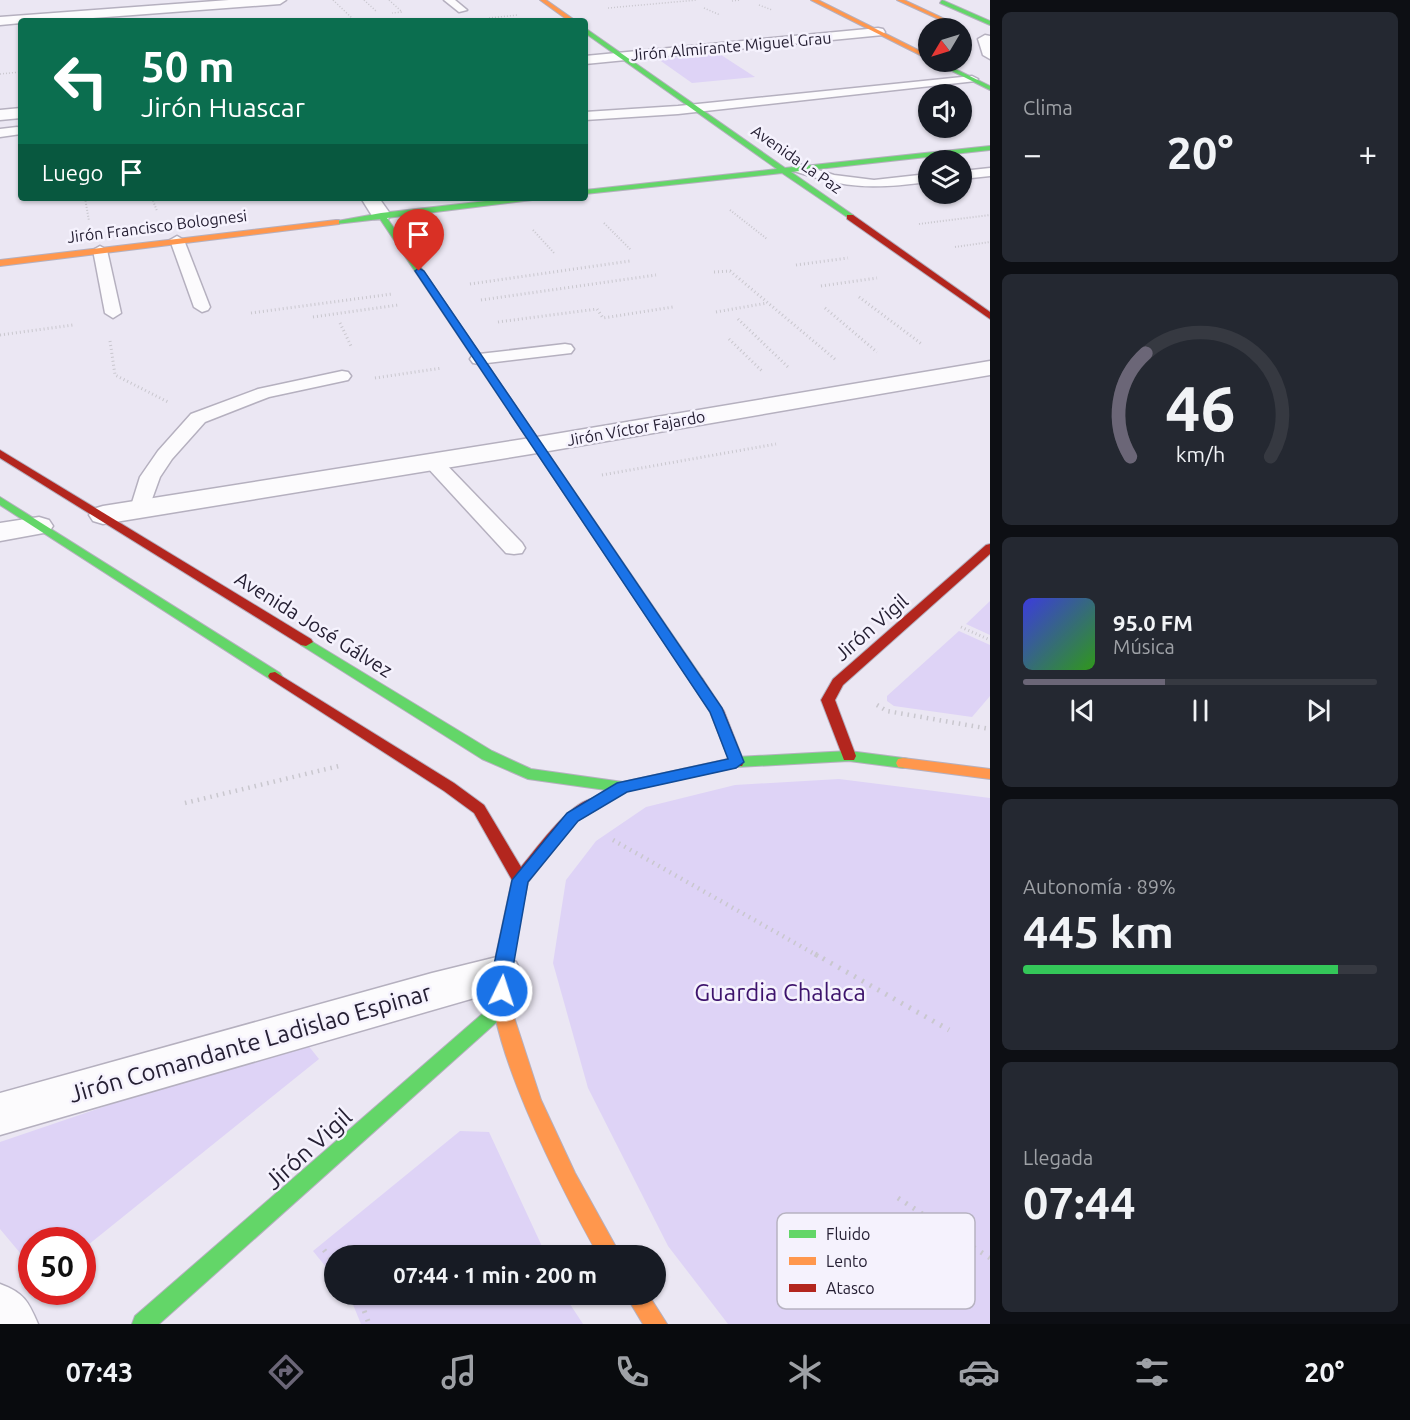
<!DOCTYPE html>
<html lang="es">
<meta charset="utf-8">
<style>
:root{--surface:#171b24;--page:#242831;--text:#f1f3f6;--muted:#9ea1a6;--line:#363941;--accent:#6b6677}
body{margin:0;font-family:Ubuntu,sans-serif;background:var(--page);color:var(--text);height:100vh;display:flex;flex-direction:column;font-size:22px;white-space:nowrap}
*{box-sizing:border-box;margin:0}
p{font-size:20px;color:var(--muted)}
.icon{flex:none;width:33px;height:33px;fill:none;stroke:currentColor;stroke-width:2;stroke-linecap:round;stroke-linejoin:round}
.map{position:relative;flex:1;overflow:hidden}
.drawer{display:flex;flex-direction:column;gap:12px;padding:12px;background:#0d0f14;width:420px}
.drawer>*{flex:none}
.banner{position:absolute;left:18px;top:18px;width:570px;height:183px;border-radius:6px;box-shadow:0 2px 4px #0004;background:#0b6e4f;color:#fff;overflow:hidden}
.needle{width:39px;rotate:232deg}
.tools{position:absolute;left:918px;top:18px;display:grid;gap:12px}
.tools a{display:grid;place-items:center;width:54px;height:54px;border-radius:50%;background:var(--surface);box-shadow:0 2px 4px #0004;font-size:30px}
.speed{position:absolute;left:18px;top:1227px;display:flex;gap:12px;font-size:30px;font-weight:700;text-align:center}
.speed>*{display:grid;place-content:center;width:78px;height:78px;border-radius:50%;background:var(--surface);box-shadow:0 2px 4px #0004;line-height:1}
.speed .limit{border:9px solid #d22;background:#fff;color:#111}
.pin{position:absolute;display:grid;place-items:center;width:51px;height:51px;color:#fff;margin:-62px -26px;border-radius:50% 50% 50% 0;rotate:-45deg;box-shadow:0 0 6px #0007}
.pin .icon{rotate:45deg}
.me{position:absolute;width:66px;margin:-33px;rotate:4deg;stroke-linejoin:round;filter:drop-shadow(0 0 4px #0008)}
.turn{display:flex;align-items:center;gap:21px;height:126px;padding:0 24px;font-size:27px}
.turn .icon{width:78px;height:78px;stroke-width:2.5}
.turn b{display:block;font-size:42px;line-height:51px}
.then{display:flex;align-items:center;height:57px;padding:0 24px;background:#0003;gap:12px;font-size:22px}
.big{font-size:45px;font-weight:600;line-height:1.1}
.drawer .widget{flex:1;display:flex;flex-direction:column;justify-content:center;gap:9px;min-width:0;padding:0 21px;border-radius:9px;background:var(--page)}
.drawer .dial{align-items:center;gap:0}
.dial svg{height:156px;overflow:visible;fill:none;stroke:var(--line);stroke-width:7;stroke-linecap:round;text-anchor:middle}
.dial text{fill:var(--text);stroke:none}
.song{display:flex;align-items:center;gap:18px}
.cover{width:72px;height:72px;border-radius:9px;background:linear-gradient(135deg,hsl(240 70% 55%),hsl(110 70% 35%))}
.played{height:6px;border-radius:3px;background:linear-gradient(90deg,var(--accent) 40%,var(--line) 40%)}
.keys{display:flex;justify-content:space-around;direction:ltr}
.heat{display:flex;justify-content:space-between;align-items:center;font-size:33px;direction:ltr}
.charge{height:9px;border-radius:4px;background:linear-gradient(90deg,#34c759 89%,var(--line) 0)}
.trip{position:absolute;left:324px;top:1245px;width:342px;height:60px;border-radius:30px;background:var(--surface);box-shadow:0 2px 4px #0004;font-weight:600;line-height:60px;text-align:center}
.menu{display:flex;height:96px;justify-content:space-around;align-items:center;background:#090b0e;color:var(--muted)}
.menu .icon{width:42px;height:42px}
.menu .current{color:var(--accent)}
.menu b{font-size:27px;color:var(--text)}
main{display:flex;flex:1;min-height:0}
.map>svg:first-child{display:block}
.green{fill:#ded3f6}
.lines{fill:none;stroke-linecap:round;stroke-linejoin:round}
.lane-casing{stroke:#b5b0bf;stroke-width:3}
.street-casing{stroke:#b5b0bf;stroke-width:3}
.fast-casing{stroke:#b5b0bf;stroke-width:2}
.slow-casing{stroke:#b5b0bf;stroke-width:2}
.jam-casing{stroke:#b5b0bf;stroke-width:2}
.path-far4{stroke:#c9c7ce;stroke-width:1.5;stroke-dasharray:1 2;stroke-linecap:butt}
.path-far3{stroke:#c9c7ce;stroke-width:2;stroke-dasharray:1 2;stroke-linecap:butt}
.path-far2{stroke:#c9c7ce;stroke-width:3;stroke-dasharray:1 3;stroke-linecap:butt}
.path-far1{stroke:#c9c7ce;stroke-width:4.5;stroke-dasharray:1.5 5;stroke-linecap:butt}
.path{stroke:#c9c7ce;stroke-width:5;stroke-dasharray:2 7;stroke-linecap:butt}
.lane{fill:#fcfbfd;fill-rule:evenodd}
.street{fill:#fcfbfd;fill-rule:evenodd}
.fast{fill:#63d668;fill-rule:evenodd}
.slow{fill:#ff974d;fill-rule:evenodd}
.jam{fill:#b3261e;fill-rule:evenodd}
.route{fill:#1a73e8;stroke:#114b97;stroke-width:1.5}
.labels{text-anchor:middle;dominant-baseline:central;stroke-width:5;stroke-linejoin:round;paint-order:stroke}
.far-street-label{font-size:16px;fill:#262034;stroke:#f5f2fd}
.street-label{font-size:20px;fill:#262034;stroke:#f5f2fd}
.near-park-label{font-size:24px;fill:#3d136c;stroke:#f5f2fd}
.near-street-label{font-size:24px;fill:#262034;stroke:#f5f2fd}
.key{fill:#f5f2fd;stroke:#b7b3c1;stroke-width:1.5}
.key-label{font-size:16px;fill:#262034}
</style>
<main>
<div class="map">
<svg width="990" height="1324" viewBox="0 0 990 1324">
<rect width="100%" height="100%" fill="#ebe7f3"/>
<g class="green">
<path d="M718 53 755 77 692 83 658 59Z"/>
<path d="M990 601V635L966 624Z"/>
<path d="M959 631 990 645V696L972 717 894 706 887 701V696Z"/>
<path d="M839 779 990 798V1324H728L668 1246 588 1088 553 963 566 880 596 841 646 807 735 785Z"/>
<path d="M303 1039 319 1059 83 1249 82 1240H32L31 1266 0 1229V1142Z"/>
<path d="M460 1131 489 1132 546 1255 334 1256V1277L313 1251Z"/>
<path d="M349 1295H564L583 1324H361Z"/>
</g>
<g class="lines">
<defs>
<g id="lane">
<path d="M444 0H455L467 10 459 12Z"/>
<path d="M972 76 978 79 976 81 678 114 585 120V112L678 106Z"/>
<path d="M17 127 21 128V134L0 137V129Z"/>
<path d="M799 164 834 175 874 180 928 174V182C874 189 847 189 794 171L792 168Z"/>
<path d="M990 168V176L962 179V171Z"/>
<path d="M177 236 184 240 210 307 208 310 202 312 194 307 170 240Z"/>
<path d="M100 246 107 250 121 313 113 318 105 313 93 250Z"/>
<path d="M565 344 571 345 574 349 571 353 479 364 473 363 470 359 473 355 479 354Z"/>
<path d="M342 371 348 372 351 376 348 380 269 397 205 422 172 459 160 477 147 513 140 515 133 513 130 509 140 477 158 451 191 414 258 389Z"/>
<path d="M433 456 440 458 522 543 525 548 522 553 514 554 506 553 426 466 423 462 426 458Z"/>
</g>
<g id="street">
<path d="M229 0H286L280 4 53 21H21V23L0 25V17Z"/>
<path d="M878 28 883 29 885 32 883 35 585 64V56Z"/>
<path d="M985 35 990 36V59L983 55 978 39Z"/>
<path d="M21 108V118L0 120V110Z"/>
<path d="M361 198H379L391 215 388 219H374Z"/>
<path d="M990 361V375L537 453 103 524 93 521 89 515 93 509 103 506 537 437Z"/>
<path d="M39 517 49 520 53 526 49 532 0 541V523Z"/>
<path d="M501 956 516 962 522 974 516 986 0 1135V1093L432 973Z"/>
<path d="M0 1284C24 1293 28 1301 38 1324H0Z"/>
</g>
<g id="fast">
<path d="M942 0 990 21V25L940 3Z"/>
<path d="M585 28 785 168 990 146V150L791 172 853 215 854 217 850 219 782 173 585 194V190L777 169 585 33Z"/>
<path d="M934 62H941L990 86V90Z"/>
<path d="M513 198H536L532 200 387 218 702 678 704 681 702 684H692L380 219 336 224 332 222 381 213Z"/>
<path d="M0 497 280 673 282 676 280 679H270L0 505Z"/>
<path d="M306 638 492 751 531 769 623 782 737 757 849 751 903 758 908 759 910 763 908 767 903 768 849 761 737 767 627 791 596 809 591 807 588 803 591 799 606 790 528 779 482 759 301 645 299 642Z"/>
<path d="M502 999 508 1002 511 1007 508 1012 159 1324H132L135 1316 496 1002Z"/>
</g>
<g id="slow">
<path d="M540 0H546L576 21H569Z"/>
<path d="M811 0H818L928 55V59Z"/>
<path d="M897 0H904L964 28H958Z"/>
<path d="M336 220H339V224L0 266V260Z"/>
<path d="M903 758 990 769V779L898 767 896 763 898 759Z"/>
<path d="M502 962 508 964 511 969 509 988 514 1017 541 1100 575 1173 621 1256H599C570 1205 470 1016 496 964Z"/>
<path d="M625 1294H648L667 1324H643Z"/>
</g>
<g id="jam">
<path d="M847 215H853L990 312V319L847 219Z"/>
<path d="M0 450 311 639 313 642 306 646 301 645 0 458Z"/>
<path d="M990 544V554L843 685 835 700 856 756 854 760H844L821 700 833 679 986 545Z"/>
<path d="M275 672 454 783 484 805 521 867C536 850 576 791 601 799L604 803 601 807 577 821 528 882 508 974 502 976 496 974 493 969 512 880 474 813 444 791 270 679 268 676 270 673Z"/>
<path d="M697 677 702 678 724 711 744 762 742 766H732L730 762 710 712 690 681Z"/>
</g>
</defs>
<use href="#lane" class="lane-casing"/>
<use href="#street" class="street-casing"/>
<use href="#fast" class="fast-casing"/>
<use href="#slow" class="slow-casing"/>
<use href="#jam" class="jam-casing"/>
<g class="path-far4">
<path d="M333 0 353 19"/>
<path d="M364 0 377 12"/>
<path d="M389 0 402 12 392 13"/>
<path d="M732 1 740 0"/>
<path d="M759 5 772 10"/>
<path d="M608 8 697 0"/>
<path d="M704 8 720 15"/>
<path d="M489 18 518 15"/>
<path d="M0 74 21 72"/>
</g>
<g class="path-far3">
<path d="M85 198 89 221"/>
<path d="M152 198 157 211"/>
<path d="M730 210 767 239"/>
<path d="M604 223 631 250"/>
<path d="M919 224 990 215"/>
<path d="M533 230 555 254"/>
<path d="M955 247 990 242"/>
</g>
<g class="path-far2">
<path d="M796 265 848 258"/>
<path d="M714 272 730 271 836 360"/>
<path d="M470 284 630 261"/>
<path d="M821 286 877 278"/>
<path d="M859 297 923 345"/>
<path d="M481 300 656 275"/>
<path d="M825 308 877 352"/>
<path d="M716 312 767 303"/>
<path d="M251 313 392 294"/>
<path d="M313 317 398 305"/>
<path d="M738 319 789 368"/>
<path d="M498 322 597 309 603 318 673 307"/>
<path d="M340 323 351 346"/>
<path d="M0 335 73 325"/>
<path d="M729 339 763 372"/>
<path d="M110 341 115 375 168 402"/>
<path d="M375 378 442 368"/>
<path d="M602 475 776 444"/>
<path d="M961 627 990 640"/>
</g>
<g class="path-far1">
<path d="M877 705 887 711 990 729"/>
<path d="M185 803 339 766"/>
<path d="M613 840 818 956"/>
</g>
<g class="path">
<path d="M815 954 949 1030"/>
<path d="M898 1198 990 1258"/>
<path d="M324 1250 334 1263"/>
<path d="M358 1294 369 1324"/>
</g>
<use href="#lane" class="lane"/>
<use href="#street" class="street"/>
<use href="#fast" class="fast"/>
<use href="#slow" class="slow"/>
<use href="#jam" class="jam"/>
</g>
<path class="route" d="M419 268 424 271 722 708 744 762 736 768 627 792 578 821 528 882 508 996 502 998 495 996 493 991 492 974 512 880 567 813 617 783 728 759 710 712 415 271Z"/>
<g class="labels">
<g class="far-street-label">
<text transform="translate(731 46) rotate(-5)">Jirón Almirante Miguel Grau</text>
<text transform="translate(797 159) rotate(35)">Avenida La Paz</text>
<text transform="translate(157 226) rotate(-7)">Jirón Francisco Bolognesi</text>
<text transform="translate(636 428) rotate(-10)">Jirón Víctor Fajardo</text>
</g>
<g class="street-label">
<text transform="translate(314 624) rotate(32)">Avenida José Gálvez</text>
<text transform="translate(871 627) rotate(-41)">Jirón Vigil</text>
</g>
<g class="near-park-label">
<text x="780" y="992">Guardia Chalaca</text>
</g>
<g class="near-street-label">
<text transform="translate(250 1043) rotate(-16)">Jirón Comandante Ladislao Espinar</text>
<text transform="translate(308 1149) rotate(-42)">Jirón Vigil</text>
</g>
</g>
<rect x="777" y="1213" width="198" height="96" rx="9" class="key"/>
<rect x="789" y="1230" width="27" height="8" fill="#63d668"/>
<rect x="789" y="1257" width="27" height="8" fill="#ff974d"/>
<rect x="789" y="1284" width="27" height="8" fill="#b3261e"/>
<g class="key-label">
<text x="826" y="1240">Fluido</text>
<text x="826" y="1267">Lento</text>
<text x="826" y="1294">Atasco</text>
</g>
</svg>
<div class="tools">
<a><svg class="needle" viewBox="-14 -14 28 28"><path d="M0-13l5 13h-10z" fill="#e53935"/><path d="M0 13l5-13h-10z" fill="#9ea1a6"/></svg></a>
<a><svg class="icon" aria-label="sound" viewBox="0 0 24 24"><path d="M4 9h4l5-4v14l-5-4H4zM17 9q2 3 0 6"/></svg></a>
<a><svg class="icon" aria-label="layers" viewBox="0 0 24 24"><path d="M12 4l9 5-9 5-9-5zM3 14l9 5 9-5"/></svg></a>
</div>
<div class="speed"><div class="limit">50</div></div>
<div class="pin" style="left:419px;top:271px;background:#d93025"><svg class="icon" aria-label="arrive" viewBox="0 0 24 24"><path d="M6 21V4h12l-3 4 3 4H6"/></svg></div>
<svg class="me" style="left:502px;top:991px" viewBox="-20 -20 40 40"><circle r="17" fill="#1a73e8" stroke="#fff" stroke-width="3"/><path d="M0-11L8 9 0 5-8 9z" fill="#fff"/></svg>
<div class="trip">07:44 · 1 min · 200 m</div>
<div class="banner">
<div class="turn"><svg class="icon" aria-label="left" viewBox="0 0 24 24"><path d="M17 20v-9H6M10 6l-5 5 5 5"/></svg><div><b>50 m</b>Jirón Huascar</div></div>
<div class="then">Luego<svg class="icon" aria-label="arrive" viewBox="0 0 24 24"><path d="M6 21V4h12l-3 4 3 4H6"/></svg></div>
</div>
</div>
<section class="drawer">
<div class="widget"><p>Clima</p>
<div class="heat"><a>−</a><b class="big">20°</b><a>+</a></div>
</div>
<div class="widget dial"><svg viewBox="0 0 100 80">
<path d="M14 69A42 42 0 1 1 86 69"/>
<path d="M14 69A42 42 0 0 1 22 16" stroke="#6b6677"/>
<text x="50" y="56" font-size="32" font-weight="700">46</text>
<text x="50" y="72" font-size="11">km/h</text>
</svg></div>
<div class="widget">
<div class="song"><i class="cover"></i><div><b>95.0 FM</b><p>Música</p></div></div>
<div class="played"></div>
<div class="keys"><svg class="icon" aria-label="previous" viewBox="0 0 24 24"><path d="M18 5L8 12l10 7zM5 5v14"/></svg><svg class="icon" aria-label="pause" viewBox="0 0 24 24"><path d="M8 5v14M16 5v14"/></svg><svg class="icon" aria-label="next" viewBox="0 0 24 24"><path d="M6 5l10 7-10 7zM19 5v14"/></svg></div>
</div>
<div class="widget"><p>Autonomía · 89%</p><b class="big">445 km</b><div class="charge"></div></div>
<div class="widget"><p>Llegada</p><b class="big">07:44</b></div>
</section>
</main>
<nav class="menu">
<b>07:43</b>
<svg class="icon current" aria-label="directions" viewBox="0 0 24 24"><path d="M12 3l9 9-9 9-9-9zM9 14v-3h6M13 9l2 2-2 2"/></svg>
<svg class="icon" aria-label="music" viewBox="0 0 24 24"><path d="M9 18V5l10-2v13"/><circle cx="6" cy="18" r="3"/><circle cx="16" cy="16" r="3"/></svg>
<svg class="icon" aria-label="phone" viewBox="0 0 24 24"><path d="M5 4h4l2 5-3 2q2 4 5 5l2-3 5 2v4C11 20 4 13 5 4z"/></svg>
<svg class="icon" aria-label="climate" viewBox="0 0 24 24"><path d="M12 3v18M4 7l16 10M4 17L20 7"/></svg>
<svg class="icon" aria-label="car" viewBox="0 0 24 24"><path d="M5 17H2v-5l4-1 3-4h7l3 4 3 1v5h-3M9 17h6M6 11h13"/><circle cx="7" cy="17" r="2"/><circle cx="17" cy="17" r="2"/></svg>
<svg class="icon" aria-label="filters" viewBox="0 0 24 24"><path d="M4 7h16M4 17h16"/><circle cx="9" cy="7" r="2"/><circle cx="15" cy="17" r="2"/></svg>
<b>20°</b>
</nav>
